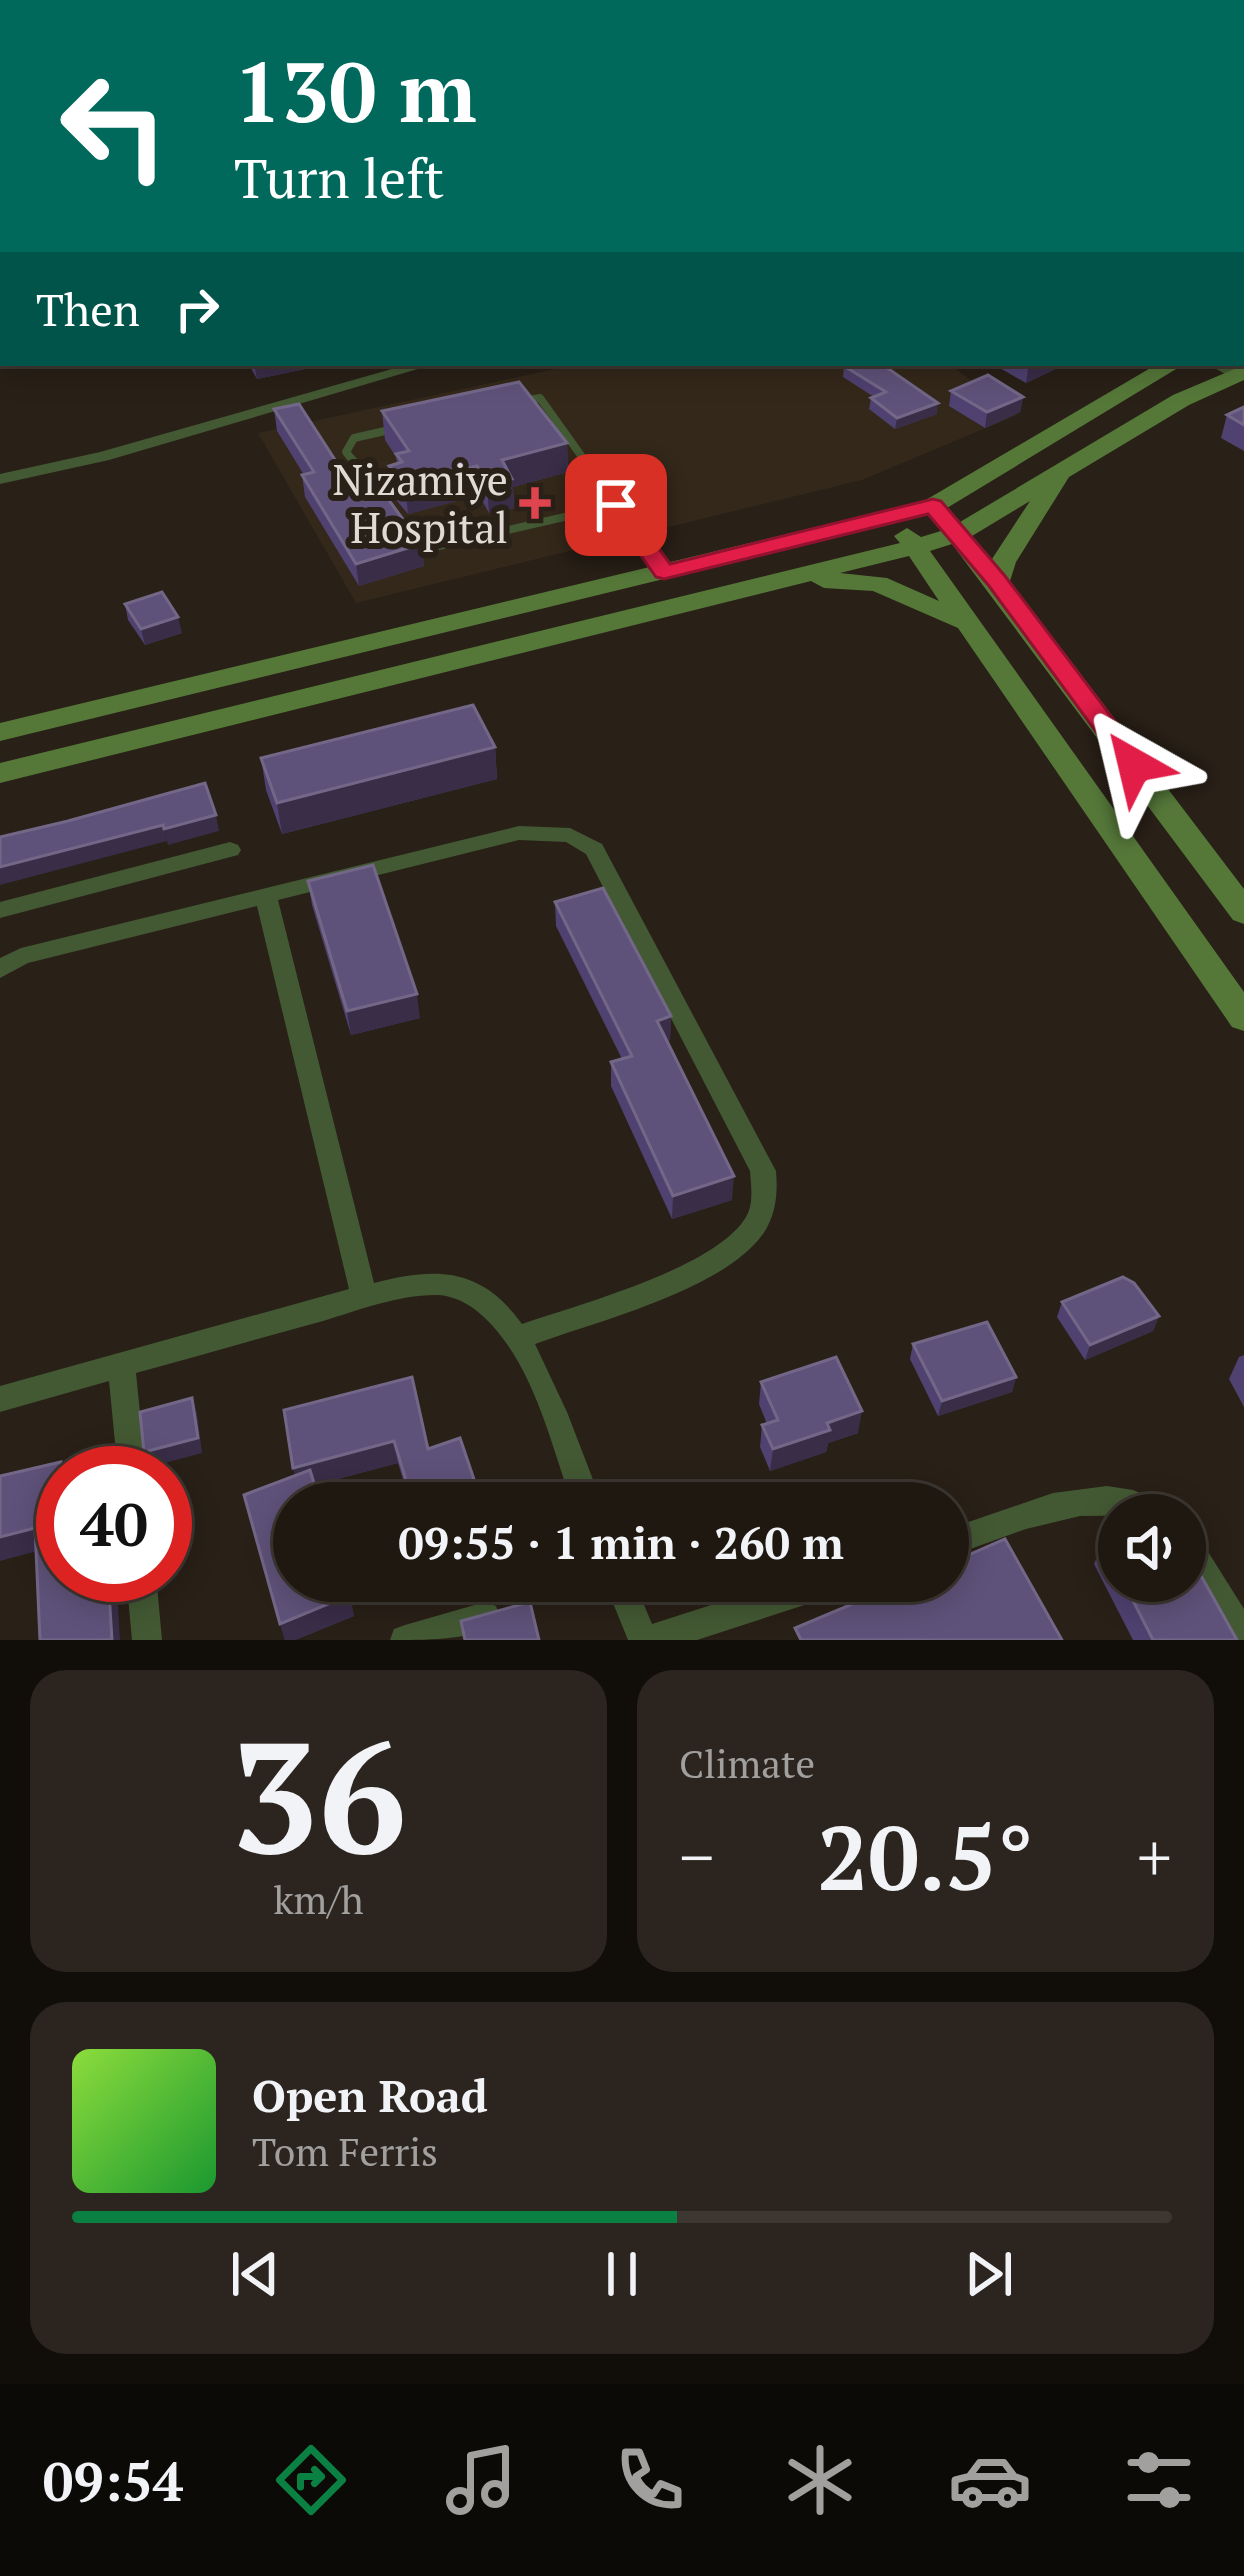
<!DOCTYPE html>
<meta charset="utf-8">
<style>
:root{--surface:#1f1811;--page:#2c251f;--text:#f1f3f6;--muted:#a1a09f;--line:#3c3731;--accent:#0b8043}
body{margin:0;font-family:"PT Serif",serif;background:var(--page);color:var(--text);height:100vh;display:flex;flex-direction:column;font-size:45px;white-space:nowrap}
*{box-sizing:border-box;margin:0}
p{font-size:39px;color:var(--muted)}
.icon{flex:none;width:66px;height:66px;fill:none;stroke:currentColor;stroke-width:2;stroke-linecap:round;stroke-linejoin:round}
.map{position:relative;height:1640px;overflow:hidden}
.side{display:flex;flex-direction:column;gap:30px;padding:30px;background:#110d09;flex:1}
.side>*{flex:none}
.banner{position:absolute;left:0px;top:0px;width:1245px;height:366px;box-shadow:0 6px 30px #0003,0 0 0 3px var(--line);background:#00695c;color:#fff;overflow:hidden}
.fabs{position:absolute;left:1098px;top:1494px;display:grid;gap:24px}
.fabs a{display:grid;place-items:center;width:108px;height:108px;border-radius:50%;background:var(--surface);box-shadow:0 6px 30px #0003,0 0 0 3px var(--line);font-size:60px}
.speed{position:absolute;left:36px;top:1446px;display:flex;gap:24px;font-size:60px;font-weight:700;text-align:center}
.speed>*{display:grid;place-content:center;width:156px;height:156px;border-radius:50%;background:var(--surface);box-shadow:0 6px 30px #0003,0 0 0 3px var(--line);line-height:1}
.speed .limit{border:18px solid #d22;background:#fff;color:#111}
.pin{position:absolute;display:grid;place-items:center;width:102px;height:102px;color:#fff;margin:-51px;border-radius:24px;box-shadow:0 6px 18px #0006}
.me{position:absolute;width:132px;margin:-66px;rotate:323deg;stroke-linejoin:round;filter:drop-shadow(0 0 9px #0008)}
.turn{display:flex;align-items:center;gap:42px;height:252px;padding:0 36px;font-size:54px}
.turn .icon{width:156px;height:156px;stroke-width:2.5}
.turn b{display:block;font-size:84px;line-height:102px}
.then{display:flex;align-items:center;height:114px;padding:0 36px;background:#0003;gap:24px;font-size:45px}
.big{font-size:90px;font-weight:600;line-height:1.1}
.side .tile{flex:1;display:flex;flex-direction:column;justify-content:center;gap:18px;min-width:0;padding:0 42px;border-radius:36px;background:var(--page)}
.side .dial{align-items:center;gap:0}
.dial b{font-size:156px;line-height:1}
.song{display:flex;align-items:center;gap:36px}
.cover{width:144px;height:144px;border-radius:18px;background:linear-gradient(135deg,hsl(90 70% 55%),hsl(130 70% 35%))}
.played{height:12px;border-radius:6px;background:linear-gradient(90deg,var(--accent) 55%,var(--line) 55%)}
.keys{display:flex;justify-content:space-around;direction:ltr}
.heat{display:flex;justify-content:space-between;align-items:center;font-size:66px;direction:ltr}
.side .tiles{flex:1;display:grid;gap:30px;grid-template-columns:1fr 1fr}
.tile:last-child{grid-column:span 2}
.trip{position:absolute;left:273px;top:1482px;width:696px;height:120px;border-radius:60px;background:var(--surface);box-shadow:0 6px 30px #0003,0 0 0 3px var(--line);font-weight:600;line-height:120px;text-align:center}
.dock{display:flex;height:192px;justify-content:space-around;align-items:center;background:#0c0a07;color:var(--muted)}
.dock .icon{width:84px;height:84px}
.dock .on{color:var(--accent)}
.dock b{font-size:54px;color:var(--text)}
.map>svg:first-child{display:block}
.built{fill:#34281a}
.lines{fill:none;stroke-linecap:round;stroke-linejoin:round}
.lane{stroke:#435933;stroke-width:8}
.street{fill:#435933;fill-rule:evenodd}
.secondary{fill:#557839;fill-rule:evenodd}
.wall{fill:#4f4170}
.shaded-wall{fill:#392d48}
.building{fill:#5f527a;stroke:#736788;stroke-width:3}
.route{fill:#e11d48;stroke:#92132f;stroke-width:3}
.health-dot{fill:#e0444e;stroke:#292017;stroke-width:4.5}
.labels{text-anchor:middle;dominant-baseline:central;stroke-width:12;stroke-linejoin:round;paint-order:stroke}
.poi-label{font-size:42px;fill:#e0dad4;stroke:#292017;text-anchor:end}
</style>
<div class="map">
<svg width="1244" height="1640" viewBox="0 0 1244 1640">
<rect width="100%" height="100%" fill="#292017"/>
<path class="built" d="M583 363H948L1017 415 862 480 356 603 258 433Z"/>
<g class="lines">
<g class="lane">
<path d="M518 402 540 398 664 572"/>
<path d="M374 486 346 452 354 438 394 429"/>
<path d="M412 532 426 549 616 505"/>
</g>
<g class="street">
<rect x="1242" y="202" width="2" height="9"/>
<path d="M413 363H438L109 460 0 484V474L100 452Z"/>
<path d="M1206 363H1226L1244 372V378H1232Z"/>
<path d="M519 826 570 828 602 844 776 1171C778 1193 776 1215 763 1234 723 1290 598 1321 535 1344L567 1412 602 1503H572C549 1439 531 1352 473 1308 463 1301 451 1296 439 1295 400 1294 359 1310 323 1321 260 1338 198 1356 136 1373L146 1473H118L109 1381 0 1412V1386L349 1289 257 906 28 963 0 978V958L21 948ZM519 840 566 842 586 854 750 1171C751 1186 754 1204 746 1217 716 1268 577 1305 522 1324 481 1267 436 1267 374 1283L278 900Z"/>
<path d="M230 842 238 845 241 850 238 855 0 918V902Z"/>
<path d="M1107 1486 1133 1490 1168 1505 1173 1515 1080 1516 1026 1529 948 1557V1529L1053 1493Z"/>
<path d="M1185 1527 1195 1531 1244 1609V1640H1228L1185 1568Z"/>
<path d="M126 1575H156L162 1640H132Z"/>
<path d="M604 1581H634L652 1624 786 1581H847L843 1592 832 1596 697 1640H628Z"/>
<path d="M485 1602 496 1606 500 1617 496 1628C461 1640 427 1640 390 1640L394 1629 405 1625Z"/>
</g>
<g class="secondary">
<rect x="1242" y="327" width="2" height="14"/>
<path d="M1159 363H1186L942 511 0 741V723L924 501Z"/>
<path d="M1244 365V380L1189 405 1069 477 1016 562 1010 581 1244 889V924L1233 920 952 544 930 551 1244 992V1031L1232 1027 958 628 873 591 824 588 811 581 0 783V763L900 543 894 536 907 528 921 537 941 531 934 521 937 516H955L960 522 1173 395ZM1030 501 992 559 972 536ZM909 556 939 601 887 578 840 573Z"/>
</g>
</g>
<g class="wall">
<path d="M26 0H361V3H45Z"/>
<path d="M488 0H1244V5L1242 3H492Z"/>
<path d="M248 363H334L257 379Z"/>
<path d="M991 363H1068L1026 383Z"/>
<path d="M844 366 937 414 895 429 869 409 871 398 874 397 843 377Z"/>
<path d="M951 391 1023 397 1020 412 985 428 949 406Z"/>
<path d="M1244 407V451L1221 438 1227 415Z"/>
<path d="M274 409 350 483 421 544 424 566 359 586 305 497 302 475H304L277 431Z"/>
<path d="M382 411 567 443 568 472 513 487 514 508 489 513 479 495 408 514 392 495 389 466 397 463 396 457 385 440Z"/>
<path d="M125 604 182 633 145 645 128 620Z"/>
<path d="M495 747 497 779 282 834 266 790 261 758Z"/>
<path d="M308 881 420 1018 351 1035 312 905Z"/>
<path d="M555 902 671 1016 670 1040 667 1041 732 1200 672 1219 611 1086V1062L622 1059 556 926Z"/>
<path d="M1062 1302 1159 1316 1153 1331 1085 1360 1057 1317Z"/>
<path d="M913 1344 1016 1377 1012 1392 938 1416 910 1359Z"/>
<path d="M1244 1355V1407L1229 1379 1239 1357Z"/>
<path d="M761 1382 858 1433 828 1443 826 1452 770 1471 760 1447 762 1425 767 1424 759 1404Z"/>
<path d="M284 1410 428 1449 482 1503H410L398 1463 315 1485 354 1616 295 1640H285L244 1495 296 1476Z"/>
<path d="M1119 1538V1581H1185L1237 1640H1133L1094 1564 1103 1543Z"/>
</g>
<g class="shaded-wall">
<path d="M333 0H361V3H324V1Z"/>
<path d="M254 363H334L257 379Z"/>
<path d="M1029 363H1068L1026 383Z"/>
<path d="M1023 397 1020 412 985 428 987 412Z"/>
<path d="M938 403 937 414 895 429 897 418Z"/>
<path d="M567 443 568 472 513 487 514 508 489 513 487 484 502 460Z"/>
<path d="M477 466 479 495 408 514 405 484Z"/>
<path d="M421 544 424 566 359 586 356 564Z"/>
<path d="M178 617 182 633 145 645 141 629Z"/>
<path d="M495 747 497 779 282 834 277 803Z"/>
<path d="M216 815 219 831 168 845 164 829Z"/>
<path d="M163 825 167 841 0 885V867Z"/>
<path d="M417 994 420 1018 351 1035 347 1011Z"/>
<path d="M671 1016 670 1040 656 1045 657 1021Z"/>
<path d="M734 1176 732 1200 672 1219 673 1196Z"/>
<path d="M1159 1316 1153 1331 1085 1360 1090 1345Z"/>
<path d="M1016 1377 1012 1392 938 1416 942 1401Z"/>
<path d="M192 1398 197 1413 202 1453 150 1467 144 1452Z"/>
<path d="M862 1411 858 1433 828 1443 826 1452 770 1471 773 1449 827 1423Z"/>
<path d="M394 1441 398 1463 299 1489 293 1468Z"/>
<path d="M35 1528 45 1549 0 1561V1537Z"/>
<path d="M108 1575H116L120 1640H112Z"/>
<path d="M437 1581H493L440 1600Z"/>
<path d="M350 1595 354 1616 295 1640H285L280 1624Z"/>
</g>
<g class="building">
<path d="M64 0H333L324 1V3H50Z"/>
<path d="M501 0H1241V3H506Z"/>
<path d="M1242 7H1244V57L1242 62Z"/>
<path d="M0 13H3V44L2 30H0Z"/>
<path d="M0 45 3 46V110L0 107Z"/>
<rect x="1242" y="106" width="2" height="83"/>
<path d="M0 165 3 176V297L0 298Z"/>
<path d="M1244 229V253H1242V230Z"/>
<path d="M851 363H880L938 403 897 418 871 398 886 392 844 366Z"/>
<path d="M988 375 1023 397 987 412 951 391Z"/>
<path d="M519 382 567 443 502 460 512 479 487 484 477 466 405 484 389 466 402 462 396 454 409 451 382 411Z"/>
<path d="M299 404 350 483 372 477 421 544 356 564 302 475 314 472 274 409Z"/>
<path d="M1244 407V425L1227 415Z"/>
<path d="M162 592 178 617 141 629 125 604Z"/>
<path d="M473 705 495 747 277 803 261 758Z"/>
<path d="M205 783 216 815 164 829 163 825 0 867V837L68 821Z"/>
<path d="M373 865 417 994 347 1011 308 881Z"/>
<path d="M603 888 671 1016 657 1021 734 1176 673 1196 611 1062 632 1056 555 902Z"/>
<path d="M1123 1277 1134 1283 1159 1316 1090 1345 1062 1302Z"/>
<path d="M987 1322 1016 1377 942 1401 913 1344Z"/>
<path d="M836 1357 862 1411 827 1423 830 1430 773 1449 762 1425 778 1420 761 1382Z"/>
<path d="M412 1377 428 1449 460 1438 482 1503H413L394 1441 293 1468 284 1410Z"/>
<path d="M192 1398 198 1438 144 1452 140 1412Z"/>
<path d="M61 1462 63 1575H108L112 1640H40L35 1528 0 1537V1476Z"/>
<path d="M310 1470 320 1503H294V1581H345L350 1595 280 1624 244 1495Z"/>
<path d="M1119 1538V1574L1103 1543Z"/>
<path d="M1005 1539 1062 1640H801L795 1628 907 1581H948V1564Z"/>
<path d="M1185 1547 1237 1640H1153L1123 1581H1185Z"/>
<path d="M530 1602 539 1640H465L461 1621Z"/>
</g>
<path class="route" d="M616 498 624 500 670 564 933 499 941 501 1005 576 1148 765 1134 774 1125 771 989 586 928 514 664 579 656 577 605 505Z"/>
<path class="health-dot" d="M529 485h12v12h12v12h-12v12h-12v-12h-12v-12h12z"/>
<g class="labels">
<g class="poi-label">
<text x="508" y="479">Nizamiye<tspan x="508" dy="48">Hospital</tspan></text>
</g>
</g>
</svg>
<div class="fabs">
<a><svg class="icon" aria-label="sound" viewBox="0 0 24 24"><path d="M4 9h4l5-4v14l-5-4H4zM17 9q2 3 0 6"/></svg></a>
</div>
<div class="speed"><div class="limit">40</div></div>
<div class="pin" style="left:616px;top:505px;background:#d93025"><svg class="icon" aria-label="arrive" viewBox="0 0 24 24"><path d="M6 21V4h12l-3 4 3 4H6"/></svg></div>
<svg class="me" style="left:1134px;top:765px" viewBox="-20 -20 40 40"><path d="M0-17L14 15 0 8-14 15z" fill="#e11d48" stroke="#fff" stroke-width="4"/></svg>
<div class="trip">09:55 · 1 min · 260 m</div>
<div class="banner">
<div class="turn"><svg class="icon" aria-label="left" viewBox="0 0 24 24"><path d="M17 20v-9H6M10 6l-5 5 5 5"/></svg><div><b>130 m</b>Turn left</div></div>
<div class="then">Then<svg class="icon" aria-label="right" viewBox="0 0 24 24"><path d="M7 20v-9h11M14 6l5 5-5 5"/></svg></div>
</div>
</div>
<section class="side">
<div class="tiles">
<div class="tile dial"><b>36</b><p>km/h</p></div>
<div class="tile"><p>Climate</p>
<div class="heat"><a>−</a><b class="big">20.5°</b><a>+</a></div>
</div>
<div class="tile">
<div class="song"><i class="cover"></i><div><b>Open Road</b><p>Tom Ferris</p></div></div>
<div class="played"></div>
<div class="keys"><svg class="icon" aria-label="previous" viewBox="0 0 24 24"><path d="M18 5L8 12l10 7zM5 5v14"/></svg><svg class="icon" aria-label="pause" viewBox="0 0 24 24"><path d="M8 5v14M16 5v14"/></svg><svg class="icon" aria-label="next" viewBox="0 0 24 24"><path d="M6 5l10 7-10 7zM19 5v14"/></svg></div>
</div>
</div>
</section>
<nav class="dock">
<b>09:54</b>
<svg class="icon on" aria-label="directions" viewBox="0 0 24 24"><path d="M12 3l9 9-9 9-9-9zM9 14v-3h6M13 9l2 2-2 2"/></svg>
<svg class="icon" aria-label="music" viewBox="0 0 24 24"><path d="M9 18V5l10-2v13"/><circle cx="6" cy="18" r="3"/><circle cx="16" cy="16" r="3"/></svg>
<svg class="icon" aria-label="phone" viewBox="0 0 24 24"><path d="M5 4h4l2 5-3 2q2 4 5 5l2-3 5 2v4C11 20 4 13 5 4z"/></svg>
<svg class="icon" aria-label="climate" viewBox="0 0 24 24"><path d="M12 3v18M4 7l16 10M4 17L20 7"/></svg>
<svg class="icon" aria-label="car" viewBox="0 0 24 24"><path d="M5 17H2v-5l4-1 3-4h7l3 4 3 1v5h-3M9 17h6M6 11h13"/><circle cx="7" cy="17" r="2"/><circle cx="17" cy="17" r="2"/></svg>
<svg class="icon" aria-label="filters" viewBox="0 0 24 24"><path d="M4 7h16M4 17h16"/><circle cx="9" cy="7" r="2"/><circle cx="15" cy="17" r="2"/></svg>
</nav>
